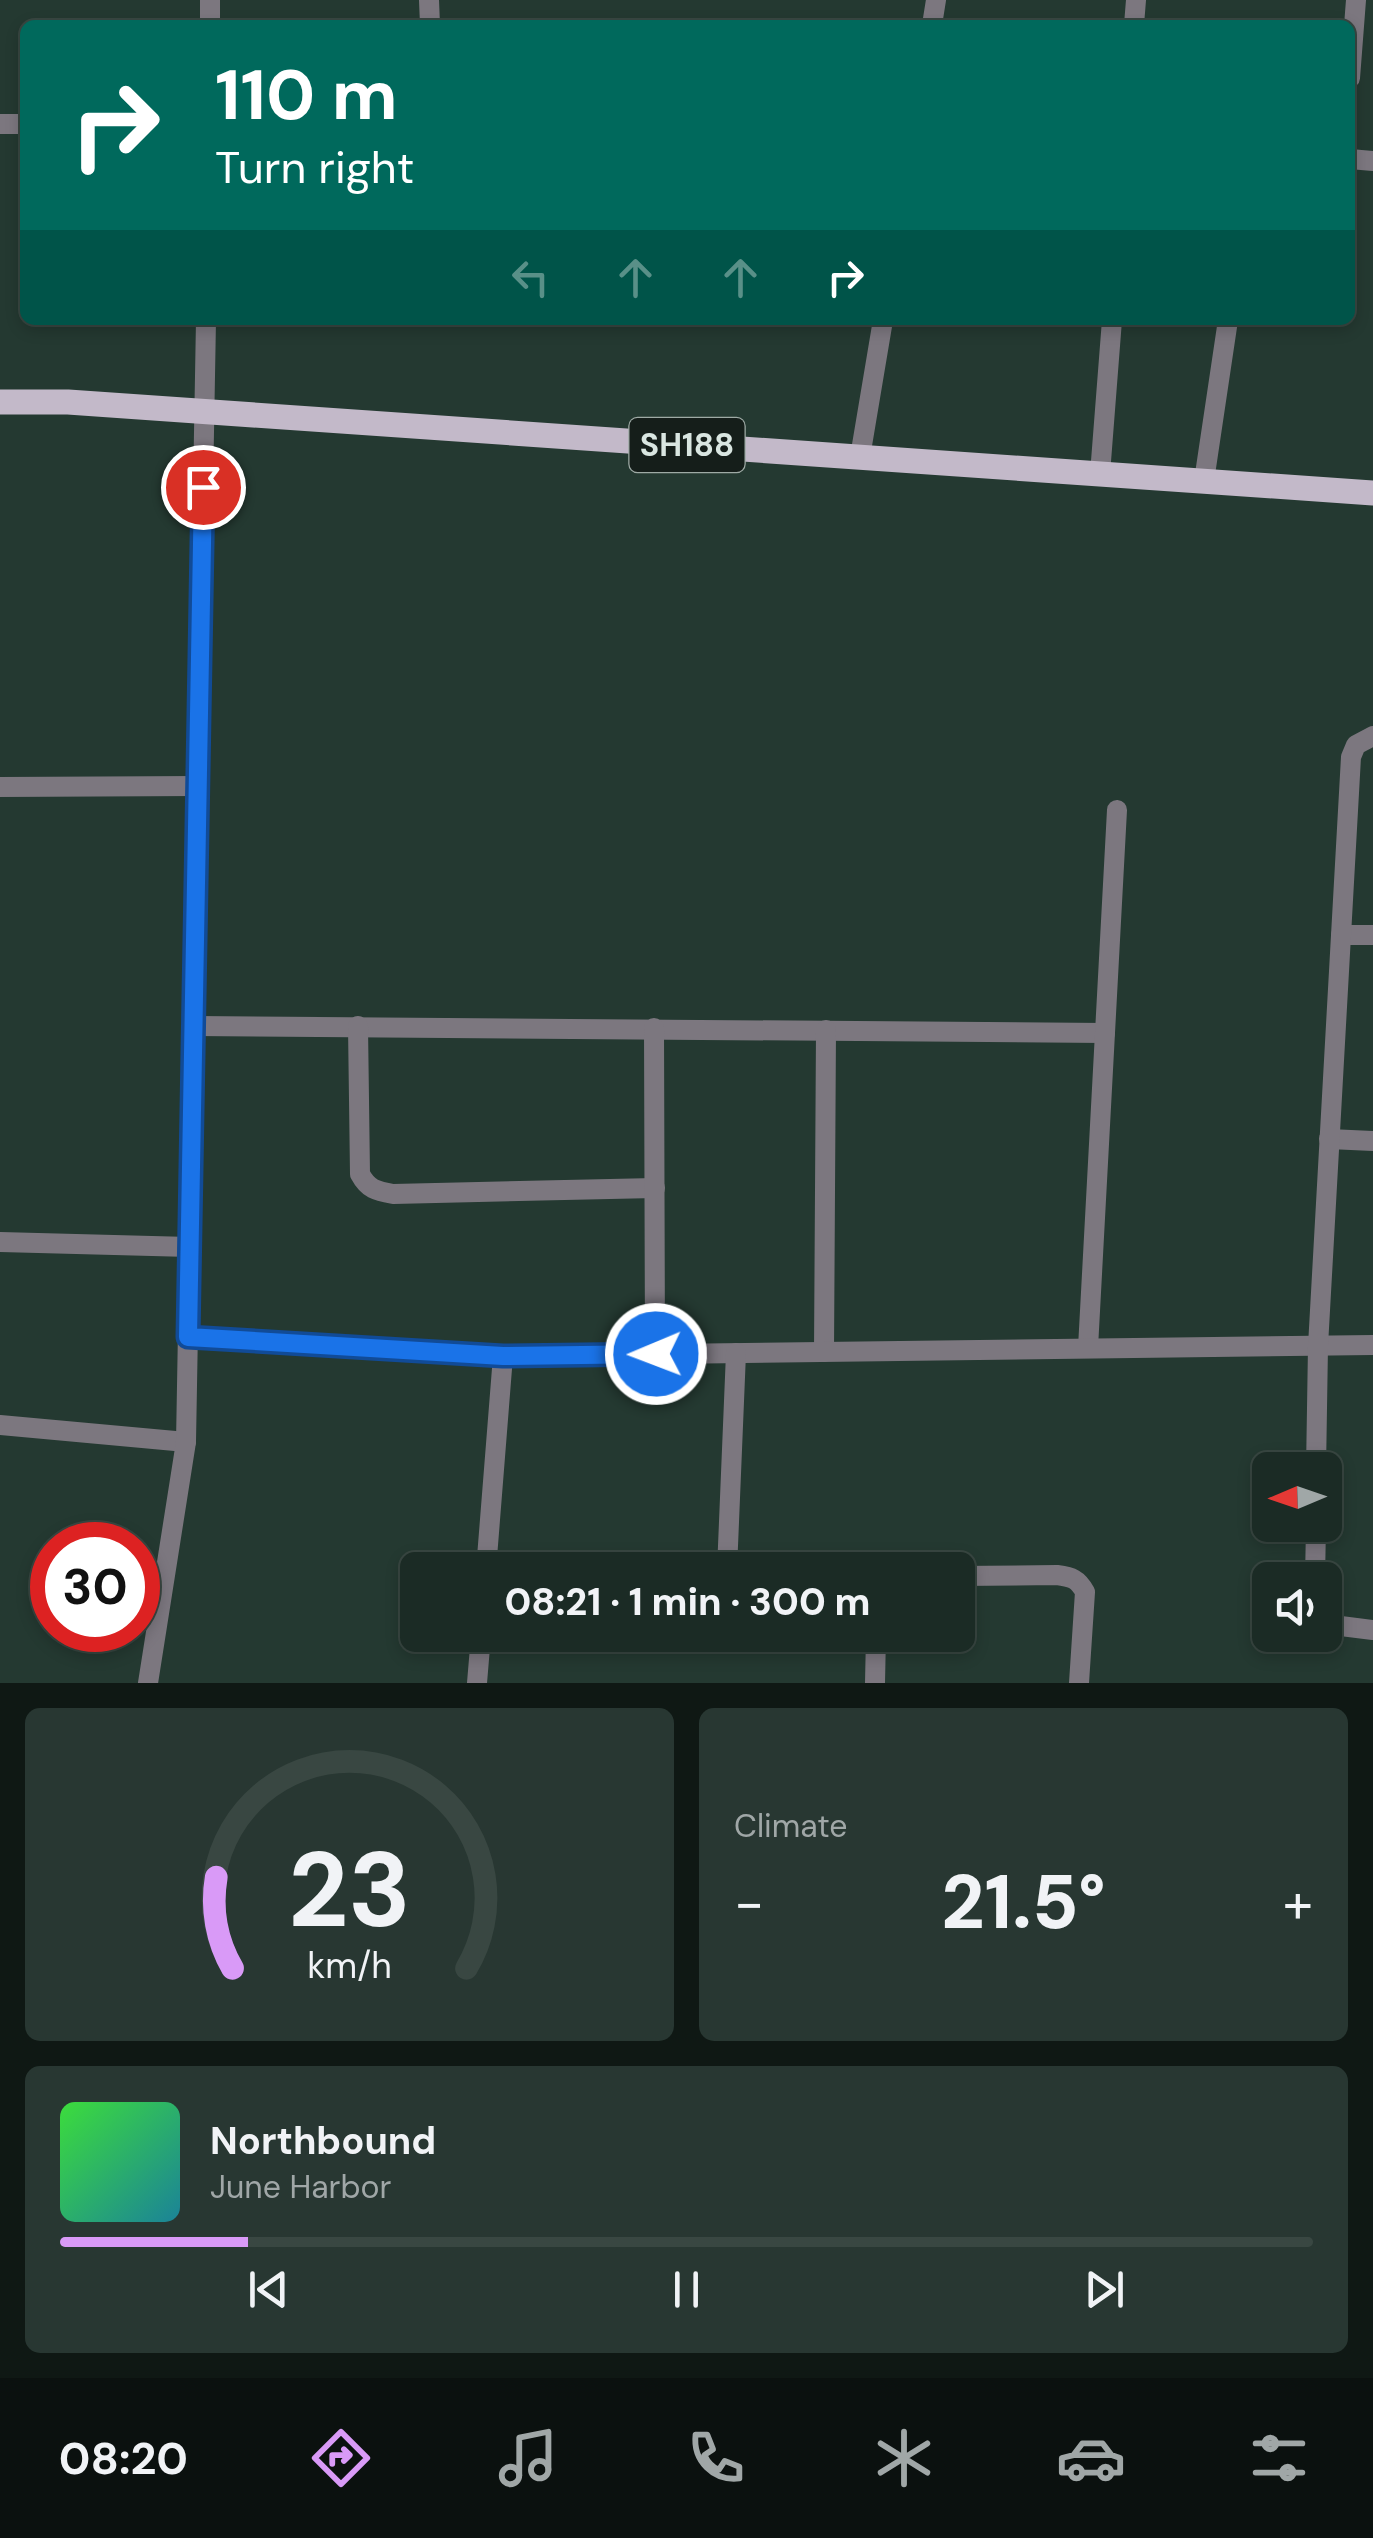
<!DOCTYPE html>
<meta charset="utf-8">
<style>
:root{--surface:#1b2b25;--page:#283732;--text:#f1f3f6;--muted:#a0a7a7;--line:#394742;--accent:#d99af7}
body{margin:0;font-family:"DM Sans",sans-serif;background:var(--page);color:var(--text);height:100vh;display:flex;flex-direction:column;font-size:38px;white-space:nowrap}
*{box-sizing:border-box;margin:0}
p{font-size:32px;color:var(--muted)}
.icon{flex:none;width:55px;height:55px;fill:none;stroke:currentColor;stroke-width:2;stroke-linecap:round;stroke-linejoin:round}
.map{position:relative;height:1683px;overflow:hidden}
.side{display:flex;flex-direction:column;gap:25px;padding:25px;background:#0f1814;flex:1}
.side>*{flex:none}
.guide{position:absolute;left:20px;top:20px;width:1335px;height:305px;border-radius:15px;box-shadow:0 5px 15px #0003,0 0 0 2px var(--line);background:#00695c;color:#fff;overflow:hidden}
.needle{width:65px;rotate:268deg}
.fabs{position:absolute;left:1252px;top:1452px;display:grid;gap:20px}
.fabs a{display:grid;place-items:center;width:90px;height:90px;border-radius:15px;background:var(--surface);box-shadow:0 5px 15px #0003,0 0 0 2px var(--line);font-size:50px}
.speed{position:absolute;left:30px;top:1522px;display:flex;gap:20px;font-size:50px;font-weight:700;text-align:center}
.speed>*{display:grid;place-content:center;width:130px;height:130px;border-radius:50%;background:var(--surface);box-shadow:0 5px 15px #0003,0 0 0 2px var(--line);line-height:1}
.speed .limit{border:15px solid #d22;background:#fff;color:#111}
.pin{position:absolute;display:grid;place-items:center;width:85px;height:85px;color:#fff;margin:-42px;border:5px solid #fff;border-radius:50%;box-shadow:0 2px 10px #0007}
.me{position:absolute;width:110px;margin:-55px;rotate:269deg;stroke-linejoin:round;filter:drop-shadow(0 0 8px #0008)}
.turn{display:flex;align-items:center;gap:35px;height:210px;padding:0 30px;font-size:45px}
.turn .icon{width:130px;height:130px;stroke-width:2.5}
.turn b{display:block;font-size:70px;line-height:85px}
.lanes{display:flex;align-items:center;height:95px;padding:0 30px;background:#0003;justify-content:center;gap:50px;direction:ltr}
.lanes .off{opacity:.35}
.big{font-size:75px;font-weight:800;line-height:1.1}
.side .tile{flex:1;display:flex;flex-direction:column;justify-content:center;gap:15px;min-width:0;padding:0 35px;border-radius:15px;background:var(--page)}
.side .dial{align-items:center;gap:0}
.dial svg{height:260px;overflow:visible;fill:none;stroke:var(--line);stroke-width:7;stroke-linecap:round;text-anchor:middle}
.dial text{fill:var(--text);stroke:none}
.song{display:flex;align-items:center;gap:30px}
.cover{width:120px;height:120px;border-radius:15px;background:linear-gradient(135deg,hsl(120 70% 55%),hsl(190 70% 35%))}
.played{height:10px;border-radius:5px;background:linear-gradient(90deg,var(--accent) 15%,var(--line) 15%)}
.keys{display:flex;justify-content:space-around;direction:ltr}
.heat{display:flex;justify-content:space-between;align-items:center;font-size:55px;direction:ltr}
.side .tiles{flex:1;display:grid;gap:25px;grid-template-columns:1fr 1fr}
.tile:last-child{grid-column:span 2}
.trip{position:absolute;left:400px;top:1552px;width:575px;height:100px;border-radius:15px;background:var(--surface);box-shadow:0 5px 15px #0003,0 0 0 2px var(--line);font-weight:800;line-height:100px;text-align:center}
.tab-bar{display:flex;height:160px;justify-content:space-around;align-items:center;background:#0b110f;color:var(--muted)}
.tab-bar .icon{width:70px;height:70px}
.tab-bar .current{color:var(--accent)}
.tab-bar b{font-size:45px;color:var(--text)}
.map>svg:first-child{display:block}
.lines{fill:none;stroke-linecap:round;stroke-linejoin:round}
.street{stroke:#7c777f;stroke-width:20}
.primary{stroke:#c3b9c9;stroke-width:25}
.route-casing{stroke:#114b97;stroke-width:25}
.route{stroke:#1a73e8;stroke-width:18}
.labels{text-anchor:middle;dominant-baseline:central;stroke-width:10;stroke-linejoin:round;paint-order:stroke}
.shield{fill:#151e1a;stroke:#9eaaa5;stroke-width:2.5}
.shield-label{font-size:32px;font-weight:bold;fill:#d9e6e1}
</style>
<div class="map">
<svg width="1373" height="1683" viewBox="0 0 1373 1683">
<rect width="100%" height="100%" fill="#243931"/>
<g class="lines">
<g class="street">
<path d="M429 0 430 25"/>
<path d="M210 25V0"/>
<path d="M932 25 936 0"/>
<path d="M1134 25 1136 0"/>
<path d="M1350 78 1356 0"/>
<path d="M0 124H25"/>
<path d="M1350 159 1373 161"/>
<path d="M860 457 883 320"/>
<path d="M1100 474 1112 320"/>
<path d="M1204 481 1228 320"/>
<path d="M0 787 198 786"/>
<path d="M1341 935H1373"/>
<path d="M194 1026 1105 1033"/>
<path d="M358 1026 360 1174C368 1189 376 1191 393 1194L655 1188"/>
<path d="M654 1028 655 1354"/>
<path d="M1329 1139 1373 1141"/>
<path d="M0 1242 190 1247"/>
<path d="M188 1337 503 1356 486 1570"/>
<path d="M1088 1348 1117 810"/>
<path d="M824 1352 826 1030"/>
<path d="M503 1356 1373 1345"/>
<path d="M0 1425 186 1442"/>
<path d="M1316 1470 1318 1346 1351 757 1356 745 1373 736"/>
<path d="M727 1570 736 1353"/>
<path d="M958 1576 1057 1575C1072 1577 1078 1579 1085 1592L1079 1683"/>
<path d="M1315 1580 1316 1525"/>
<path d="M1325 1624 1373 1630"/>
<path d="M148 1683 186 1442 206 320"/>
<path d="M477 1683 481 1635"/>
<path d="M875 1683 876 1635"/>
</g>
<path class="primary" d="M0 402H68L1373 493"/>
</g>
<g class="lines">
<defs>
<path id="route" d="M203 487 188 1337 503 1356 656 1354"/>
</defs>
<use href="#route" class="route-casing"/>
<use href="#route" class="route"/>
</g>
<g class="labels">
<rect class="shield" x="629.5" y="418" width="115" height="54" rx="8"/>
<g class="shield-label">
<text x="687" y="445">SH188</text>
</g>
</g>
</svg>
<div class="fabs">
<a><svg class="needle" viewBox="-14 -14 28 28"><path d="M0-13l5 13h-10z" fill="#e53935"/><path d="M0 13l5-13h-10z" fill="#a0a7a7"/></svg></a>
<a><svg class="icon" aria-label="sound" viewBox="0 0 24 24"><path d="M4 9h4l5-4v14l-5-4H4zM17 9q2 3 0 6"/></svg></a>
</div>
<div class="speed"><div class="limit">30</div></div>
<div class="pin" style="left:203px;top:487px;background:#d93025"><svg class="icon" aria-label="arrive" viewBox="0 0 24 24"><path d="M6 21V4h12l-3 4 3 4H6"/></svg></div>
<svg class="me" style="left:656px;top:1354px" viewBox="-20 -20 40 40"><circle r="17" fill="#1a73e8" stroke="#fff" stroke-width="3"/><path d="M0-11L8 9 0 5-8 9z" fill="#fff"/></svg>
<div class="trip">08:21 · 1 min · 300 m</div>
<div class="guide">
<div class="turn"><svg class="icon" aria-label="right" viewBox="0 0 24 24"><path d="M7 20v-9h11M14 6l5 5-5 5"/></svg><div><b>110 m</b>Turn right</div></div>
<div class="lanes"><svg class="icon off" aria-label="left" viewBox="0 0 24 24"><path d="M17 20v-9H6M10 6l-5 5 5 5"/></svg><svg class="icon off" aria-label="ahead" viewBox="0 0 24 24"><path d="M12 20V5M6 11l6-6 6 6"/></svg><svg class="icon off" aria-label="ahead" viewBox="0 0 24 24"><path d="M12 20V5M6 11l6-6 6 6"/></svg><svg class="icon" aria-label="right" viewBox="0 0 24 24"><path d="M7 20v-9h11M14 6l5 5-5 5"/></svg></div>
</div>
</div>
<section class="side">
<div class="tiles">
<div class="tile dial"><svg viewBox="0 0 100 80">
<path d="M14 69A42 42 0 1 1 86 69"/>
<path d="M14 69A42 42 0 0 1 9 41" stroke="#d99af7"/>
<text x="50" y="56" font-size="32" font-weight="700">23</text>
<text x="50" y="72" font-size="11">km/h</text>
</svg></div>
<div class="tile"><p>Climate</p>
<div class="heat"><a>−</a><b class="big">21.5°</b><a>+</a></div>
</div>
<div class="tile">
<div class="song"><i class="cover"></i><div><b>Northbound</b><p>June Harbor</p></div></div>
<div class="played"></div>
<div class="keys"><svg class="icon" aria-label="previous" viewBox="0 0 24 24"><path d="M18 5L8 12l10 7zM5 5v14"/></svg><svg class="icon" aria-label="pause" viewBox="0 0 24 24"><path d="M8 5v14M16 5v14"/></svg><svg class="icon" aria-label="next" viewBox="0 0 24 24"><path d="M6 5l10 7-10 7zM19 5v14"/></svg></div>
</div>
</div>
</section>
<nav class="tab-bar">
<b>08:20</b>
<svg class="icon current" aria-label="directions" viewBox="0 0 24 24"><path d="M12 3l9 9-9 9-9-9zM9 14v-3h6M13 9l2 2-2 2"/></svg>
<svg class="icon" aria-label="music" viewBox="0 0 24 24"><path d="M9 18V5l10-2v13"/><circle cx="6" cy="18" r="3"/><circle cx="16" cy="16" r="3"/></svg>
<svg class="icon" aria-label="phone" viewBox="0 0 24 24"><path d="M5 4h4l2 5-3 2q2 4 5 5l2-3 5 2v4C11 20 4 13 5 4z"/></svg>
<svg class="icon" aria-label="climate" viewBox="0 0 24 24"><path d="M12 3v18M4 7l16 10M4 17L20 7"/></svg>
<svg class="icon" aria-label="car" viewBox="0 0 24 24"><path d="M5 17H2v-5l4-1 3-4h7l3 4 3 1v5h-3M9 17h6M6 11h13"/><circle cx="7" cy="17" r="2"/><circle cx="17" cy="17" r="2"/></svg>
<svg class="icon" aria-label="filters" viewBox="0 0 24 24"><path d="M4 7h16M4 17h16"/><circle cx="9" cy="7" r="2"/><circle cx="15" cy="17" r="2"/></svg>
</nav>
